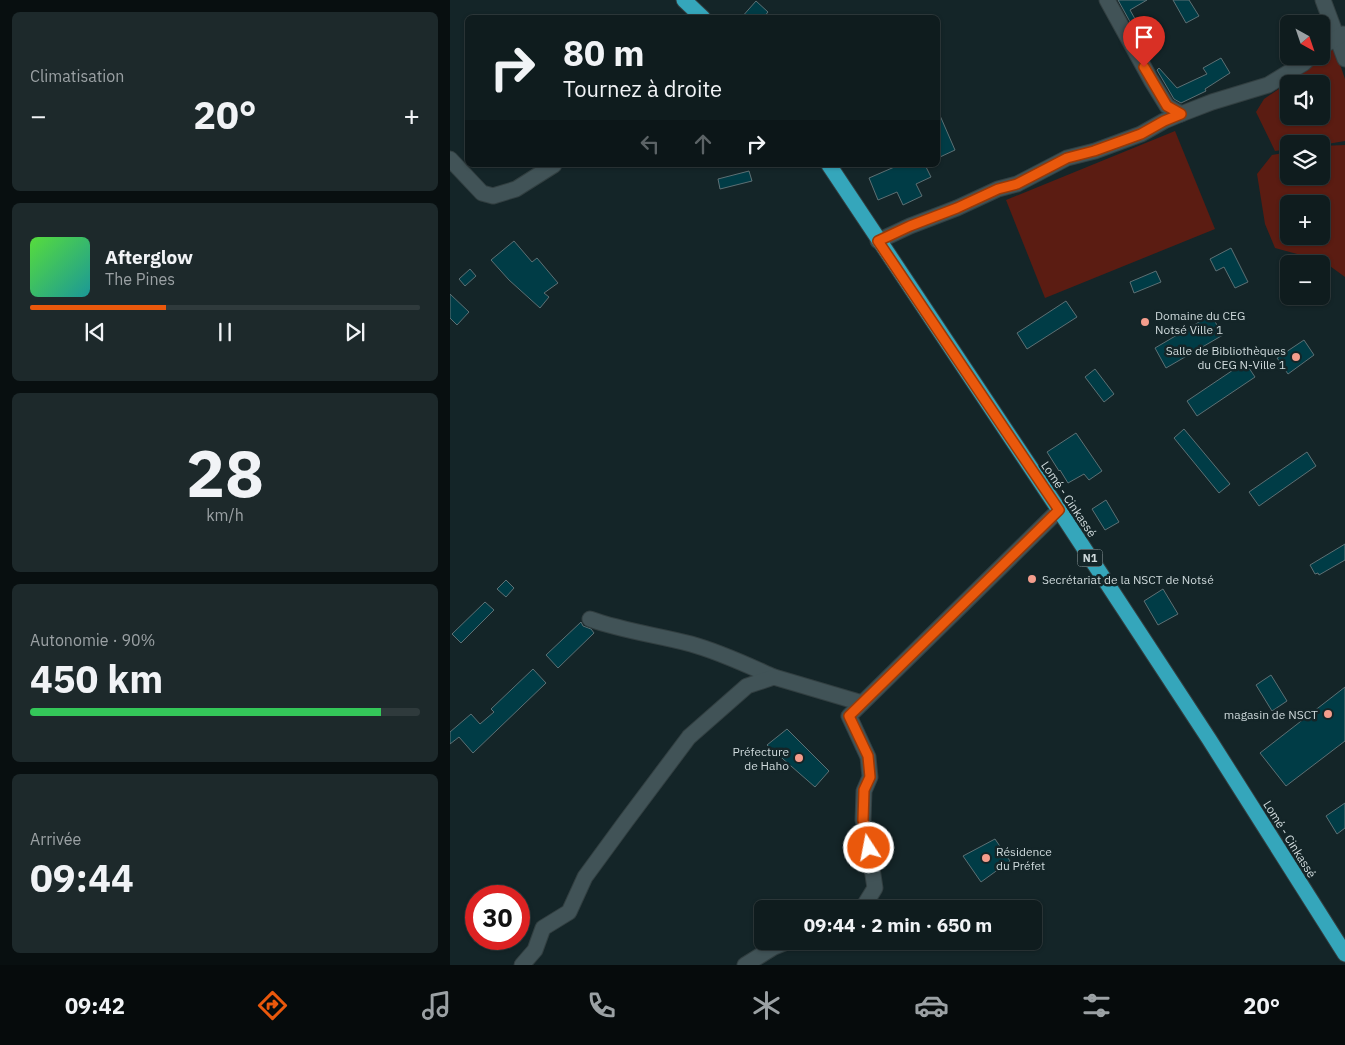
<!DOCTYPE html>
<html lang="fr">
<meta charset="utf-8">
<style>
:root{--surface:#0f1c1e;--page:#1d292b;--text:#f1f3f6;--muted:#9ba1a4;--line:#2f3a3c;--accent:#ea580c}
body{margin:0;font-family:"IBM Plex Sans",sans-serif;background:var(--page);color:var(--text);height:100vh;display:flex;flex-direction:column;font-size:19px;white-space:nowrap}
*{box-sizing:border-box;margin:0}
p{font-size:16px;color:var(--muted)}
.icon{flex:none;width:28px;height:28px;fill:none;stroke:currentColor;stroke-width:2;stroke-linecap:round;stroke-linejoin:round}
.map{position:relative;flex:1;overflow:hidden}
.panel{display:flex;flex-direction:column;gap:12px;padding:12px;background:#080f10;width:450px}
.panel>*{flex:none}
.banner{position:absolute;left:15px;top:15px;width:475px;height:152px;border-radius:8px;box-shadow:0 1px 4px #0004,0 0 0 1px var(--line);background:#0f1c1e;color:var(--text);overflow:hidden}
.needle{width:32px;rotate:140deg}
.controls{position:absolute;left:830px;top:15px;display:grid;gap:10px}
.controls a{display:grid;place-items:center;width:50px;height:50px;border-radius:8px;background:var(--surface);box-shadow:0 1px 4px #0004,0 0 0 1px var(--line);font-size:25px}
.speed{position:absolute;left:15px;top:885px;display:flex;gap:10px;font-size:25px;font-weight:700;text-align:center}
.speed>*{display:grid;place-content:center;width:65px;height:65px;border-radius:50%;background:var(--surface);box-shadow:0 1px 4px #0004,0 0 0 1px var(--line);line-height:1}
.speed .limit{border:8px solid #d22;background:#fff;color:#111}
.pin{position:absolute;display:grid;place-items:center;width:42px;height:42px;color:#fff;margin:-51px -21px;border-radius:50% 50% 50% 0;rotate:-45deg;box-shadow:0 0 5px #0007}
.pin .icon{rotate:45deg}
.me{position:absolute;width:55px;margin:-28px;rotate:349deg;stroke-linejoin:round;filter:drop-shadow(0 0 4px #0008)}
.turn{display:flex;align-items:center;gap:18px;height:105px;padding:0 15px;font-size:22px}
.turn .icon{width:65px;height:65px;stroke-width:2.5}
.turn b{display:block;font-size:35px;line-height:42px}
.lanes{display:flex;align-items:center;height:48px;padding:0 15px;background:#0003;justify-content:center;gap:25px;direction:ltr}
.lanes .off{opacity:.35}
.big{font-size:38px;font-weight:800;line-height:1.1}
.panel .card{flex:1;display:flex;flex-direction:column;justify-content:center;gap:8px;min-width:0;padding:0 18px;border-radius:8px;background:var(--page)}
.panel .dial{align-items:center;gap:0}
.dial b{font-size:65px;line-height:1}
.song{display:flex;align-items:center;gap:15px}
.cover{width:60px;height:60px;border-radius:8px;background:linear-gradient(135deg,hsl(110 70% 55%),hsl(180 70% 35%))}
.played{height:5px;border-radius:2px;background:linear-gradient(90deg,var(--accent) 35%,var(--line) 35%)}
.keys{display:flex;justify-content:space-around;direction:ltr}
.heat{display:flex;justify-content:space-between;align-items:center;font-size:28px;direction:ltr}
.charge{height:8px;border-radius:4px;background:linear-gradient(90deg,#34c759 90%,var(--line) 0)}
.trip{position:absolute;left:304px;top:900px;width:288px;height:50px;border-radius:8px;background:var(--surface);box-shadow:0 1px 4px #0004,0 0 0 1px var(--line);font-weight:800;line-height:50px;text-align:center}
.menu{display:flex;height:80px;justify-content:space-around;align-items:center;background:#060b0c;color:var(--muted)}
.menu .icon{width:35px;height:35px}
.menu .on{color:var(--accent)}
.menu b{font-size:22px;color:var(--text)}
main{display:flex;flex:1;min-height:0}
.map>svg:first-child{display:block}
.green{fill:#5b1c12;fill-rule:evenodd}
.building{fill:#003c46;stroke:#5d7074}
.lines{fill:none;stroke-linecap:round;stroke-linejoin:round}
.minor-casing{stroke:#323f41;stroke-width:17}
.highway-casing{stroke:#323f41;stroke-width:17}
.minor{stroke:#415357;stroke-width:15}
.highway{stroke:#35a6bb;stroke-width:15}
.route-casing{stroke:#983908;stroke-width:12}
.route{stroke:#ea580c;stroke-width:9}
.poi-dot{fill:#f49d8c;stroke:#142528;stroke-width:2}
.labels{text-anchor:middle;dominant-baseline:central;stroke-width:5;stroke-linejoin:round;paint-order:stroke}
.shield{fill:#142528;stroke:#96a3a5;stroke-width:1}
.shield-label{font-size:11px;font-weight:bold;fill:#ced9db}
.poi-label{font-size:12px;fill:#ced9db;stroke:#142528;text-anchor:start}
.street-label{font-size:12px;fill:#ced9db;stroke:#142528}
</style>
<main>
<section class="panel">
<div class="card"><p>Climatisation</p>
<div class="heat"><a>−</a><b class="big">20°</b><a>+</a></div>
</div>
<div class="card">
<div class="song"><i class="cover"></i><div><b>Afterglow</b><p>The Pines</p></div></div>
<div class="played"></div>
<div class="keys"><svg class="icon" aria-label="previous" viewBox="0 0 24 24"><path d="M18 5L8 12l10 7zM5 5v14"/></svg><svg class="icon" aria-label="pause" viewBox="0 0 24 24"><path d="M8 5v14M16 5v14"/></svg><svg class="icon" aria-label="next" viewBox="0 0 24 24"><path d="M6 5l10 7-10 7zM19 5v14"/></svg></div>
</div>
<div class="card dial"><b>28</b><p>km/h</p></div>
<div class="card"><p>Autonomie · 90%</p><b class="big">450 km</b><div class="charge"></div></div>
<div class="card"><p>Arrivée</p><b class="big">09:44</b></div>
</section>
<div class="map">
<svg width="895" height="965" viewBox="0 0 895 965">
<rect width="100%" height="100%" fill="#142528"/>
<g class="green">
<path d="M883 44 895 79V141L871 145 839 144V149L825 151 806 112 814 99 871 60ZM839 84H871V116H839Z"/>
<path d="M725 131 765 229 595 298 556 200Z"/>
<path d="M895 145V277L873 261 825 248 815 224 807 174 822 155 839 152V176H871V146ZM839 204H871V236H839Z"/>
</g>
<g class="building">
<path d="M668 0H697L680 10 689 26 684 29Z"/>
<path d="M723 0H739L749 16 736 23Z"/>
<path d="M306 1 318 12 313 18H291Z"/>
<path d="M771 58 780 73 755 89 756 91 731 103 724 99 707 70 709 68 727 88 757 74 753 68Z"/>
<path d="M488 111 505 150 490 157 488 151Z"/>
<path d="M449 165H475L481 177 466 184 472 196 453 205 447 192 428 200 419 178Z"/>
<path d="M299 171 302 181 270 189 268 179Z"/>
<path d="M64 241 82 262 87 258 108 283 94 293 99 297 90 308 59 280 41 260Z"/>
<path d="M781 248 798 282 785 288 774 267 766 271 760 259Z"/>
<path d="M20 269 26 276 15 286 9 279Z"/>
<path d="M706 271 711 282 684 293 680 282Z"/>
<path d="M0 294 19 312 7 325 0 318Z"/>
<path d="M616 301 627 317 577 349 567 333Z"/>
<path d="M761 315 773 335 716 368 705 348Z"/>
<path d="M854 340 864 355 838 374 827 358Z"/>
<path d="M795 362 805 377 747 416 737 401Z"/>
<path d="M645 369 664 394 654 402 635 377Z"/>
<path d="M734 429 780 484 769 493 724 438Z"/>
<path d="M626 433 652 471 639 480 634 474 618 483 610 470 609 471 597 452Z"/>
<path d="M857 452 866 466 809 506 799 492Z"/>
<path d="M656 500 669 522 655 530 642 509Z"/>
<path d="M895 544V560L869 575 868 573 865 574 860 565Z"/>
<path d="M56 580 64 588 56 597 47 589Z"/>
<path d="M713 589 728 614 708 625 694 601Z"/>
<path d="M35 602 44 610 11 643 2 634Z"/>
<path d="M131 622 133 626 141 629 144 633 108 668 96 655Z"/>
<path d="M83 669 96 683 23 753 9 737 0 744V732L21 714 30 724 44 712 41 709Z"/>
<path d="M821 675 837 701 822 711 806 685Z"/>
<path d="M895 687V741L836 786 810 753Z"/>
<path d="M337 729 379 771 365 787 317 745Z"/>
<path d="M895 803V828L887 834 876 816Z"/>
<path d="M545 839 560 861 531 882 513 856Z"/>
</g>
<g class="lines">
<defs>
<g id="minor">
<path d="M657 0 701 80 717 106 731 114"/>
<path d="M873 0 895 59"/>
<path d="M871 47 893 34"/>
<path d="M0 159 32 193 43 196 66 189 104 165"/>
<path d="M428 241 460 226 507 208 548 189 567 184 617 158 645 151 691 134 714 121 731 114 762 102 818 85 854 63 861 56"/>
<path d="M140 619C173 631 207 635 241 644 270 652 297 665 324 677"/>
<path d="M412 909 425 888 421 862 413 820 414 791 420 777 418 757 399 716 609 510"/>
<path d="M72 965 85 950 93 928 119 912 135 877 176 821 239 737 297 686 324 677 412 703"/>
<path d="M295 965 324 947 339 941"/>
</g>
<g id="highway">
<path d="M234 0 253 18"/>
<path d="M379 165 609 510 759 739 895 954"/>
</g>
</defs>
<use href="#minor" class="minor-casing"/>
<use href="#highway" class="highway-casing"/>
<use href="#minor" class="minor"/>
<use href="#highway" class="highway"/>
</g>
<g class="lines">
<defs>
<path id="route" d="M419 848 413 820 414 790 420 777 418 756 399 716 609 510 428 241 460 226 507 208 548 189 567 184 617 158 644 151 691 134 714 121 731 114 717 106 694 67"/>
</defs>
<use href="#route" class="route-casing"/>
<use href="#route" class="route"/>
</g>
<g class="poi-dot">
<circle cx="695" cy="322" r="5"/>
<circle cx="846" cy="357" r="5"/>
<circle cx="582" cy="579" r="5"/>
<circle cx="878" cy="714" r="5"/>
<circle cx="349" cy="758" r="5"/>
<circle cx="536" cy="858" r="5"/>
</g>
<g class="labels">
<rect class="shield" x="627.5" y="549.5" width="25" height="17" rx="4"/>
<g class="shield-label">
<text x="640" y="558">N1</text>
</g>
<g class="poi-label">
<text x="705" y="315">Domaine du CEG<tspan x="705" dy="14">Notsé Ville 1</tspan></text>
<text x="836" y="350" text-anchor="end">Salle de Bibliothèques<tspan x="836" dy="14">du CEG N-Ville 1</tspan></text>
<text x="592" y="579">Secrétariat de la NSCT de Notsé</text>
<text x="868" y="714" text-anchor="end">magasin de NSCT</text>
<text x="339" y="751" text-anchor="end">Préfecture<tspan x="339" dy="14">de Haho</tspan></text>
<text x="546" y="851">Résidence<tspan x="546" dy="14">du Préfet</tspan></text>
</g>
<g class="street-label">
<text transform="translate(619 499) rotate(56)">Lomé - Cinkassé</text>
<text transform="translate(840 839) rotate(58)">Lomé - Cinkassé</text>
</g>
</g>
</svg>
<div class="controls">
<a><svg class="needle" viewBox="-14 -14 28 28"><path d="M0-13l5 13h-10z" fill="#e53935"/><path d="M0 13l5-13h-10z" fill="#9ba1a4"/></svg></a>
<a><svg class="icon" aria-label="sound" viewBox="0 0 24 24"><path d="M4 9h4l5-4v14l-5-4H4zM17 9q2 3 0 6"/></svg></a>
<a><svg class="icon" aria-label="layers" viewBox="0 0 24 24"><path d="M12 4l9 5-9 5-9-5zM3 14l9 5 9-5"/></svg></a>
<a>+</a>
<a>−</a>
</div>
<div class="speed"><div class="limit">30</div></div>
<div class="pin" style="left:694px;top:67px;background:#d93025"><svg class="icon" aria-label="arrive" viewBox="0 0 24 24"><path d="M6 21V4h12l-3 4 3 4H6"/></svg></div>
<svg class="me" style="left:419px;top:848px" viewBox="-20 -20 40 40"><circle r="17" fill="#ea580c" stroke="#fff" stroke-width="3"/><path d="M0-11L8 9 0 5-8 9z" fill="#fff"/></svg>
<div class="trip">09:44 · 2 min · 650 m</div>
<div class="banner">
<div class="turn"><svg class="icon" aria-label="right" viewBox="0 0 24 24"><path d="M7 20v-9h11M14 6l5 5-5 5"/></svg><div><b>80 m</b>Tournez à droite</div></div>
<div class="lanes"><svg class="icon off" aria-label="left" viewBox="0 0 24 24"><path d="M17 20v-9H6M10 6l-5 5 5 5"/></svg><svg class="icon off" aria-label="ahead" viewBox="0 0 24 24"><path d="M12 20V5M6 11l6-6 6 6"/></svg><svg class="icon" aria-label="right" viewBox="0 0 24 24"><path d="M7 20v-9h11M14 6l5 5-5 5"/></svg></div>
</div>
</div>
</main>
<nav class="menu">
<b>09:42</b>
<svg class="icon on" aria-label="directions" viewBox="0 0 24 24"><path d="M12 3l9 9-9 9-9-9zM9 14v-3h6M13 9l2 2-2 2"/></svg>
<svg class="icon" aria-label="music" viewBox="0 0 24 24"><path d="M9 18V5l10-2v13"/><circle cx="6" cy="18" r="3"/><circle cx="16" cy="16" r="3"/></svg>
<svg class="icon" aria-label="phone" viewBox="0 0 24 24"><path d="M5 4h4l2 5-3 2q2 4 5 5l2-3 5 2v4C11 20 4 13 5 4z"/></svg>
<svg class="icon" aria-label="climate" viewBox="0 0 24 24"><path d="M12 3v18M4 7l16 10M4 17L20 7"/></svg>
<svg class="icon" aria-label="car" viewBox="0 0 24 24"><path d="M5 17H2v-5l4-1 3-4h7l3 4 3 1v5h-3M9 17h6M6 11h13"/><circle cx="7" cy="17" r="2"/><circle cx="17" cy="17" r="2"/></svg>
<svg class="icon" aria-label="filters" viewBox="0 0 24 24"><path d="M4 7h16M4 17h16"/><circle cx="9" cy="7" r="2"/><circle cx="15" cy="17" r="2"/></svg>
<b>20°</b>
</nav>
